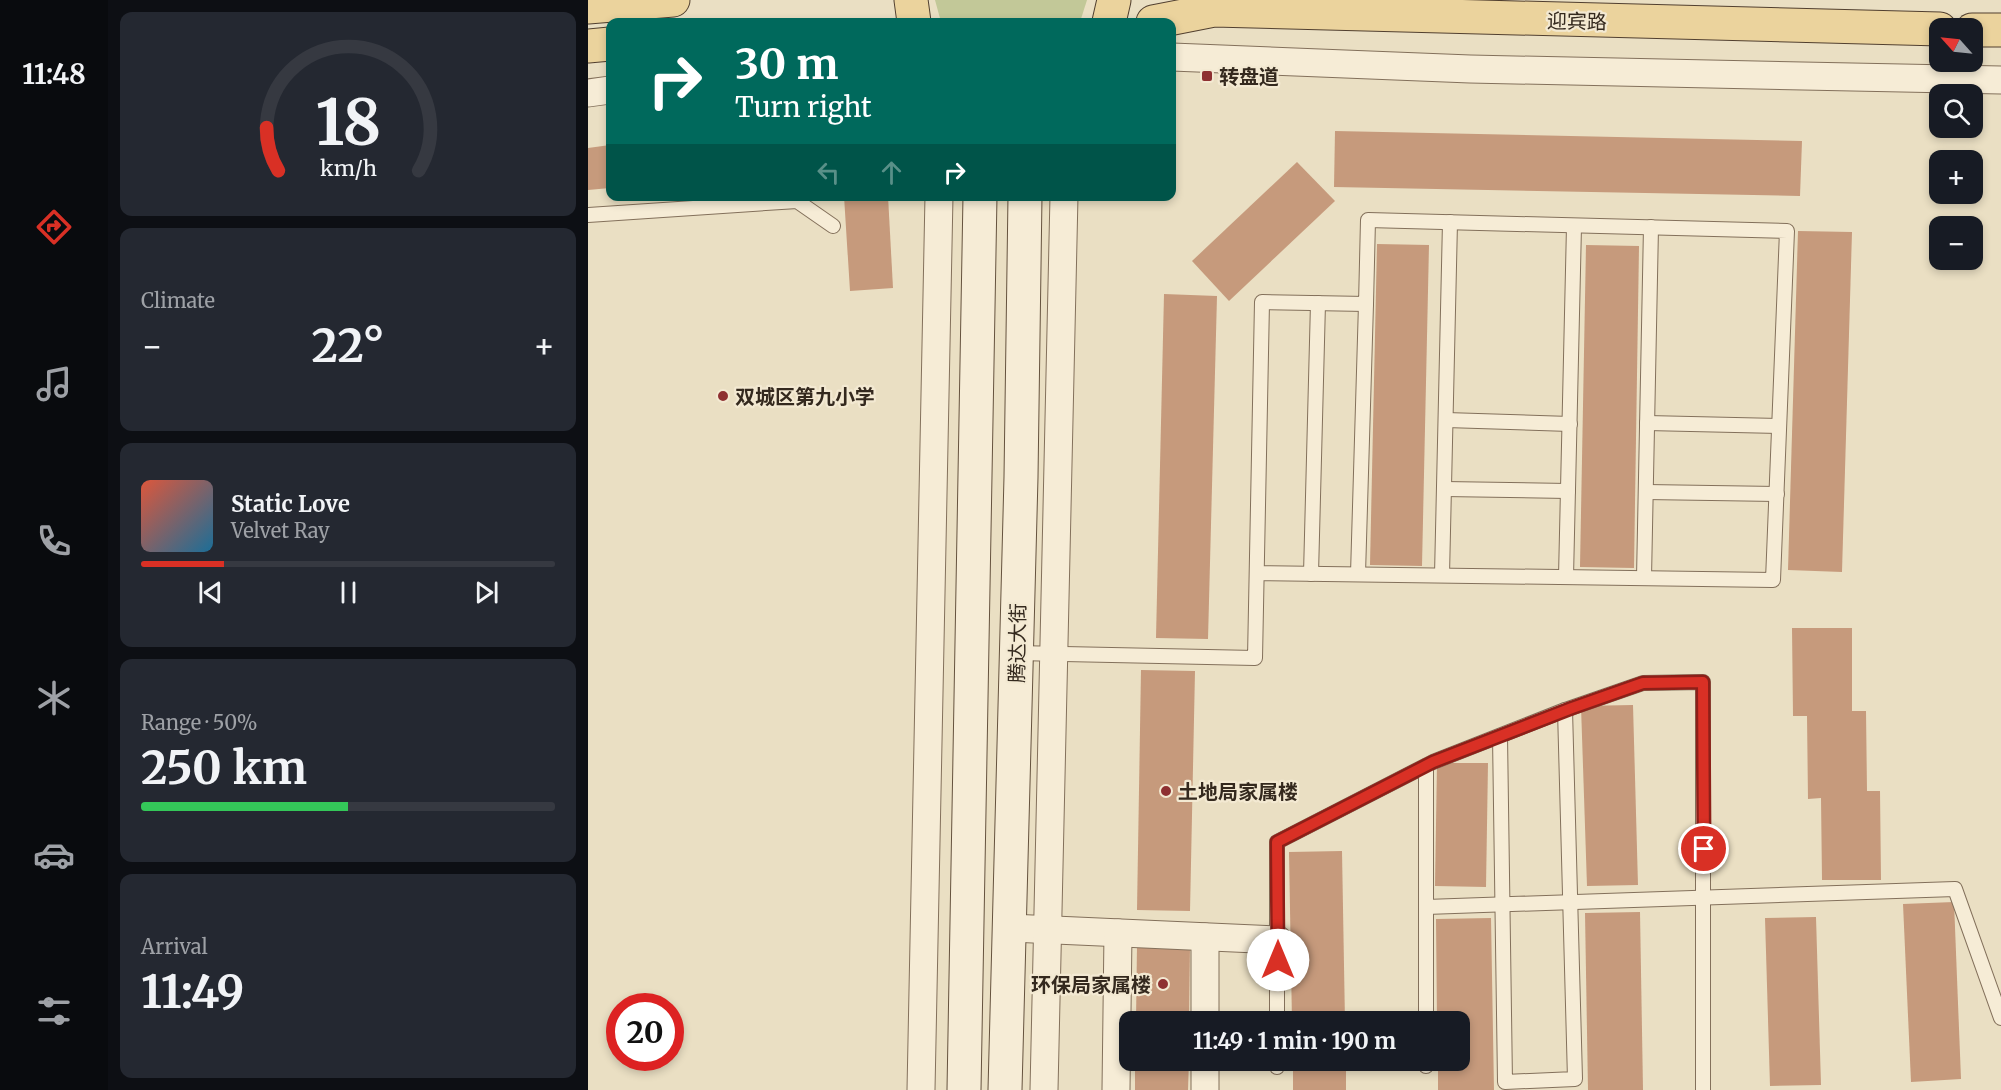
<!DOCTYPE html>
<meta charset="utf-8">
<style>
:root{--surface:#171b24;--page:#242831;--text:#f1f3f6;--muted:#9ea1a6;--line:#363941;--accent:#d93025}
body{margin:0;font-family:Merriweather,"Noto Sans SC",serif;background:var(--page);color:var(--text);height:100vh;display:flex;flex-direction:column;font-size:22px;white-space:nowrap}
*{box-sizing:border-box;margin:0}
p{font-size:20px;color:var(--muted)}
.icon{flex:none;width:33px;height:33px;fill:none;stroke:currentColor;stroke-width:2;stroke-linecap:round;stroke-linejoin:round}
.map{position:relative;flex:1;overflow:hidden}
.panel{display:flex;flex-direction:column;gap:12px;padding:12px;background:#0d0f14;width:480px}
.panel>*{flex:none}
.guide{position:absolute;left:18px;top:18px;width:570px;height:183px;border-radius:12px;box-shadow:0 3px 9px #0003;background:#00695c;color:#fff;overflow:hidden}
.needle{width:39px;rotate:297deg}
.tools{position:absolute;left:1341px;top:18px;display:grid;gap:12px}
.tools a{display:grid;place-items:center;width:54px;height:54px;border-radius:12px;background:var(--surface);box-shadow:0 3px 9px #0003;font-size:30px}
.speed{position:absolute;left:18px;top:993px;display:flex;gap:12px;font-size:30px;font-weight:700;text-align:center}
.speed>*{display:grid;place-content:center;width:78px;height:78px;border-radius:50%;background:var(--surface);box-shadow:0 3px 9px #0003;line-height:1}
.speed .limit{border:9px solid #d22;background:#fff;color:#111}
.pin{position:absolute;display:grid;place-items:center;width:51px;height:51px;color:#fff;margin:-26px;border:3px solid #fff;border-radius:50%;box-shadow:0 2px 6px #0007}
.me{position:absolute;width:66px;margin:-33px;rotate:0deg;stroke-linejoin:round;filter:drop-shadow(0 0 4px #0008)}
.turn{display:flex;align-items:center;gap:21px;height:126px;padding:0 30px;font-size:27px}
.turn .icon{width:78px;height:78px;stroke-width:2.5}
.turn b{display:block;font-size:42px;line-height:51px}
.lanes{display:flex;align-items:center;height:57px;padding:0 30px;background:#0003;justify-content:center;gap:30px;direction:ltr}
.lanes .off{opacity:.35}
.big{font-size:45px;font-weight:700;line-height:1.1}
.panel .tile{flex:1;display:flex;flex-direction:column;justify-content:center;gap:9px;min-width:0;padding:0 21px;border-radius:12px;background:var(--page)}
.panel .dial{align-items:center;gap:0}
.dial svg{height:156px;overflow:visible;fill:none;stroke:var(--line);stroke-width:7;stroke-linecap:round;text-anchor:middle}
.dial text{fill:var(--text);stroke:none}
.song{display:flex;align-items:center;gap:18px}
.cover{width:72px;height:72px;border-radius:9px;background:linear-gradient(135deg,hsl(10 70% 55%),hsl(200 70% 35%))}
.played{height:6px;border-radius:3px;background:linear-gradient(90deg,var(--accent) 20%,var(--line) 20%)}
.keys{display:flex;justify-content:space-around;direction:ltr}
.heat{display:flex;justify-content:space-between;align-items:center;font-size:33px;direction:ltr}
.charge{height:9px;border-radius:4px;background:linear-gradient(90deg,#34c759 50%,var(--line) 0)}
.trip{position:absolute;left:531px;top:1011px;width:351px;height:60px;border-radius:12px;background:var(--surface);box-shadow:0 3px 9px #0003;font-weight:700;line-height:60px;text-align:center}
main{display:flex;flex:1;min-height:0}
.dock{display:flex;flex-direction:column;width:108px;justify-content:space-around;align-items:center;background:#090b0e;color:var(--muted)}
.dock .icon{width:42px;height:42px}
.dock .on{color:var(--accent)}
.dock b{font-size:27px;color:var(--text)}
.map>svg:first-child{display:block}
.green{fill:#c2c898}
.building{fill:#c69a7c}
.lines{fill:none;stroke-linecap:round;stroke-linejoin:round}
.service-casing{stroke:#83705b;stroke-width:16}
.minor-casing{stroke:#83705b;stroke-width:29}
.secondary-casing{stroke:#65523e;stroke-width:35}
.primary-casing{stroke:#513f2f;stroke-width:35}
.service{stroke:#f6ecd6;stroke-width:14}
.minor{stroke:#f6ecd6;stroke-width:27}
.secondary{stroke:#f6ecd6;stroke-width:33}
.primary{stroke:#ebd39d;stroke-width:33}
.route-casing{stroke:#8d1f18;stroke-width:15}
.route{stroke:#d93025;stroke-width:10}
.poi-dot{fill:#8e3031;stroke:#f3e9d2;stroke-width:2}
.labels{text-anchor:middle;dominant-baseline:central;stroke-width:4.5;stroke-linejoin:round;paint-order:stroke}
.street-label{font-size:20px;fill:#34291e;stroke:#f3e9d2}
.poi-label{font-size:20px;font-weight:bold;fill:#34291e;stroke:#f3e9d2;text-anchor:start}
</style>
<main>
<nav class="dock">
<b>11:48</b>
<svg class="icon on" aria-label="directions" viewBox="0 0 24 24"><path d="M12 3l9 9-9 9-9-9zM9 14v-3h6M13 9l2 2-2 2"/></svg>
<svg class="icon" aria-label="music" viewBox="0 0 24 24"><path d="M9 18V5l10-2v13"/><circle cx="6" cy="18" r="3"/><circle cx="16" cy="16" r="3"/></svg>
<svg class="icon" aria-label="phone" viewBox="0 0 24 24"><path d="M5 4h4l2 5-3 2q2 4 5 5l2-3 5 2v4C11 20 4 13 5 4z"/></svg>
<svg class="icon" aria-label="climate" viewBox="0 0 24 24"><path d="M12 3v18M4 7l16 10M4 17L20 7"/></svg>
<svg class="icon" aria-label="car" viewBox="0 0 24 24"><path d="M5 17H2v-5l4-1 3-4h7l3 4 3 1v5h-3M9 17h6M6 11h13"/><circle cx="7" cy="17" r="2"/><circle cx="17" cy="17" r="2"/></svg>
<svg class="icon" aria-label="filters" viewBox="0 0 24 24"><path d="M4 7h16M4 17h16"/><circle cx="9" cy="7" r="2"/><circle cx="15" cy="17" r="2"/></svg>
</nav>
<section class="panel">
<div class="tile dial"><svg viewBox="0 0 100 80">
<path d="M14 69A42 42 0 1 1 86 69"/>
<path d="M14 69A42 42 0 0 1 8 47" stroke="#d93025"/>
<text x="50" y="56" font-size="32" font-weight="700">18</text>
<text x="50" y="72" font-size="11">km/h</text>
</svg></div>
<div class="tile"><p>Climate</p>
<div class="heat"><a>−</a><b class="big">22°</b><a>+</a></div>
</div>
<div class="tile">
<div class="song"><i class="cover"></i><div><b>Static Love</b><p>Velvet Ray</p></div></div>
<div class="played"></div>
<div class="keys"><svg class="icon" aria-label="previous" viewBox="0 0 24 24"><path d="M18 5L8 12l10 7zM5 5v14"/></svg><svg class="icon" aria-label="pause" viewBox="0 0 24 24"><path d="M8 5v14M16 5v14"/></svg><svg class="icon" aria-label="next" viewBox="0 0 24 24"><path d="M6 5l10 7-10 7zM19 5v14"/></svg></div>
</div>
<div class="tile"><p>Range · 50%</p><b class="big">250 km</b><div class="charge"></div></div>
<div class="tile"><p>Arrival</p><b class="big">11:49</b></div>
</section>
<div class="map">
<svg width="1413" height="1090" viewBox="0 0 1413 1090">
<rect width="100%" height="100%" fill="#eadfc3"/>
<path class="green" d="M347 0H499L492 22H353Z"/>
<g class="building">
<path d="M747 131 1214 141 1212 196 746 187Z"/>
<path d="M22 145V188L0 190V148Z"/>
<path d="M709 162 747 201 641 301 604 261Z"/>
<path d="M256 196H300L305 288 262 291Z"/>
<path d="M1210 231 1264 232 1254 572 1200 570Z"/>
<path d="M789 244 841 245 834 566 782 565Z"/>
<path d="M998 245 1051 246 1046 568 992 567Z"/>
<path d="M576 294 629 296 620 639 568 638Z"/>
<path d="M1204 628H1264V711H1278L1279 791H1292L1293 880H1234L1233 798 1220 799 1219 716H1205Z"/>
<path d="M553 670 607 671 602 911 549 910Z"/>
<path d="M1045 705 1050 885 999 886 993 706Z"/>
<path d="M849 763H900L898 887 847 886Z"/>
<path d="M754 851 757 1022H704L701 852Z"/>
<path d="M1366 902 1373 1079 1323 1082 1315 904Z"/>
<path d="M1052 912 1055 1090H1000L997 913Z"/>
<path d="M1228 917 1233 1085 1182 1086 1177 918Z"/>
<path d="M903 918 906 1090H850V1060H872V1022H849L848 919Z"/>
<path d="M549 945 602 946 601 1022H548Z"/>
<path d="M547 1060H601L600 1090H547Z"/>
<rect x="705" y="1060" width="53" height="30"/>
</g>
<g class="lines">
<defs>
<g id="service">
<path d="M0 215 209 201 245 226"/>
<path d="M858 420 982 424"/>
<path d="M1059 423 1191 426"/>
<path d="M856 489 980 491"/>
<path d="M1058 492 1189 494"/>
<path d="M723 574 730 303"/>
<path d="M770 574 778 304"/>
<path d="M854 575 862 222"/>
<path d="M978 577 986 226"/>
<path d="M1056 578 1063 227"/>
<path d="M428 653 667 658 674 302 778 304 780 220 1199 231 1185 580 669 573"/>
<path d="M912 736 917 1082 987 1079 977 710"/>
<path d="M838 907 1367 889 1413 1018"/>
<path d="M689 1022V842L845 762 977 710 1055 683 1115 682V1090"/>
<path d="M838 1022V766"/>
<path d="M838 1060V1066"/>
<path d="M689 1067V1060"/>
</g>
<g id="minor">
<path d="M584 57 882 69 1413 80"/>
<path d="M0 93 22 90"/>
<path d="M421 928 690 940"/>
<path d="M617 1022V937"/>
<path d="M333 1090 351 196"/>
<path d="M456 1090 476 196"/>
<path d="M528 1090 530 933"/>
<path d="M617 1090V1060"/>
</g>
<g id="secondary">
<path d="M376 1090 392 196"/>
<path d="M417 1090 433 477 437 196"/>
</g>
<g id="primary">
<path d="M323 0 326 22"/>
<path d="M0 7 85 0"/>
<path d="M521 22 526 0"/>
<path d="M565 22 626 10 1352 29"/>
<path d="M1384 30H1413"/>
<path d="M0 46 22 44"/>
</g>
</defs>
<use href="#service" class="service-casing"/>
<use href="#minor" class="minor-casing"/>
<use href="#secondary" class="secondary-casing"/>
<use href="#primary" class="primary-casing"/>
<use href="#service" class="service"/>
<use href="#minor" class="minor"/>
<use href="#secondary" class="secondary"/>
<use href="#primary" class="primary"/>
</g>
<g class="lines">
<defs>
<path id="route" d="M690 960 689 842 845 762 984 708 1055 683 1115 682 1116 849"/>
</defs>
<use href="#route" class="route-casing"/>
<use href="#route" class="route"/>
</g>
<g class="poi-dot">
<rect x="613" y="70" width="12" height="12" rx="3"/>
<circle cx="135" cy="396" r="6"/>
<circle cx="578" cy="791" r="6"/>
<circle cx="575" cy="984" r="6"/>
</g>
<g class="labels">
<g class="street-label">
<text transform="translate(989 21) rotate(1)">迎宾路</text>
<text transform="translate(429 643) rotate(-89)">腾达大街</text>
</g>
<g class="poi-label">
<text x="631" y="76">转盘道</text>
<text x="147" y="396">双城区第九小学</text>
<text x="590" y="791">土地局家属楼</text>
<text x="563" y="984" text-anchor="end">环保局家属楼</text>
</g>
</g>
</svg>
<div class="tools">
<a><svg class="needle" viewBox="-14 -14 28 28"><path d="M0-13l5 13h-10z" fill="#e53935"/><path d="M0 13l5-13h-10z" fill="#9ea1a6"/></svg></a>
<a><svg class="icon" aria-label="search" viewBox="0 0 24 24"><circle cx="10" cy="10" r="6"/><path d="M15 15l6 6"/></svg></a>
<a>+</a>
<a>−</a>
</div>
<div class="speed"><div class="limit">20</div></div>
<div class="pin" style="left:1116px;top:849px;background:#d93025"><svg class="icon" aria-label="arrive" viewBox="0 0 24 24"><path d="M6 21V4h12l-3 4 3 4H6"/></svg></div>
<svg class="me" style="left:690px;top:960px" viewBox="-20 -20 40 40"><circle r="19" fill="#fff"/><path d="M0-13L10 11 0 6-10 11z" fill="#d93025"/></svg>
<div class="trip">11:49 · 1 min · 190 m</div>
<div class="guide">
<div class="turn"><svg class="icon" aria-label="right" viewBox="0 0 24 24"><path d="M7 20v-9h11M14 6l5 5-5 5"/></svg><div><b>30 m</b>Turn right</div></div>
<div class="lanes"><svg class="icon off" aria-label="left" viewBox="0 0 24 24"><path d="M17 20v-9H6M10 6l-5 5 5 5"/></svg><svg class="icon off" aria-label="ahead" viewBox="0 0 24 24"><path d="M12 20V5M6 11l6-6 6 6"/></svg><svg class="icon" aria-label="right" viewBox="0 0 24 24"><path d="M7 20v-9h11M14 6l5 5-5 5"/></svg></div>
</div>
</div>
</main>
